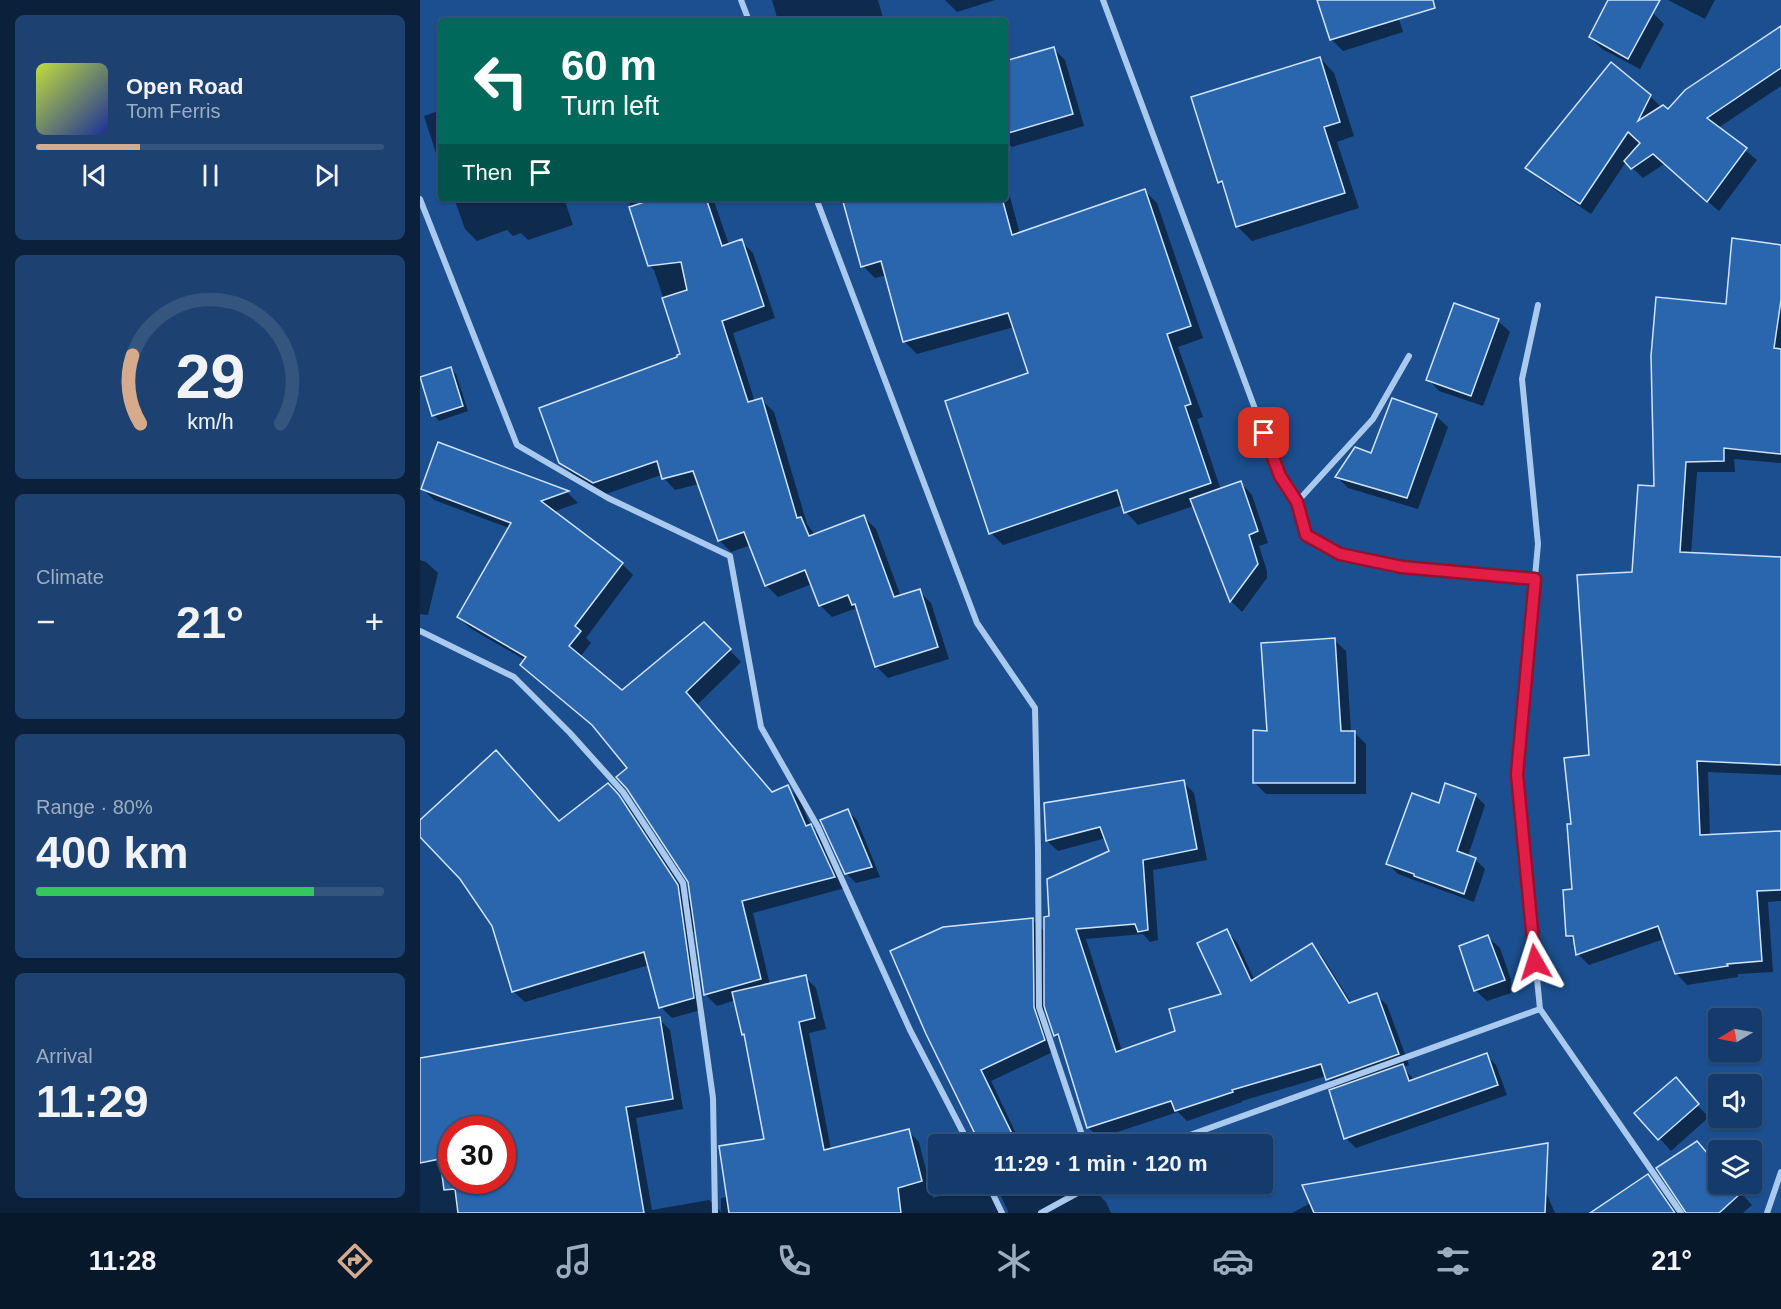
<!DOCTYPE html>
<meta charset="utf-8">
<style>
:root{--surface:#143b6b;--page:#1d4271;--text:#f1f3f6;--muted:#9dadc1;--line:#33557e;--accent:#d6ab8b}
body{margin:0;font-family:Arial,sans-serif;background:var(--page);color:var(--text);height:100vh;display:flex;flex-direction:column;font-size:22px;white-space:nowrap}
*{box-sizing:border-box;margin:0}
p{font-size:20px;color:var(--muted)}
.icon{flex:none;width:33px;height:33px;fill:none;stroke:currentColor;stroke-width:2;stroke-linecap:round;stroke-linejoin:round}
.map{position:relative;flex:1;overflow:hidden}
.panel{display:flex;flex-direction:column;gap:15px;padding:15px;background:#0b203b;width:420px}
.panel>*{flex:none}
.hud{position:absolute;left:18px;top:18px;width:570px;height:183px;border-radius:6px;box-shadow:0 2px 4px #0004,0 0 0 2px var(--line);background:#00695c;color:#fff;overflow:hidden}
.needle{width:39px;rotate:260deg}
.controls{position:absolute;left:1288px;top:1008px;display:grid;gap:12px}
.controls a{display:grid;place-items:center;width:54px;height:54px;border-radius:6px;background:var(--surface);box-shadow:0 2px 4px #0004,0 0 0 2px var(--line);font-size:30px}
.speed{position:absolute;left:18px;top:1116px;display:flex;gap:12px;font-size:30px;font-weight:700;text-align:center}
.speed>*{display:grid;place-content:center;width:78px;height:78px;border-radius:50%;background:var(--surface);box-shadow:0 2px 4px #0004,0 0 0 2px var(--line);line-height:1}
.speed .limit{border:9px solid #d22;background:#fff;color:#111}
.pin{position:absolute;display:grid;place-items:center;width:51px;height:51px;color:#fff;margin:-26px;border-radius:12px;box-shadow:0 3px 9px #0006}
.me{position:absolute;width:66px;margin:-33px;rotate:354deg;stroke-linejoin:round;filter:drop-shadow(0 0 4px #0008)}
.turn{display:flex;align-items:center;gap:21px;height:126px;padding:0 24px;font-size:27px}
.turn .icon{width:78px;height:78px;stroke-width:2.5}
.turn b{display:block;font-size:42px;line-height:51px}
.then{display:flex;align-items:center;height:57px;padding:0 24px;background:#0003;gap:12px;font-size:22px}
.big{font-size:45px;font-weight:800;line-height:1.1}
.panel .widget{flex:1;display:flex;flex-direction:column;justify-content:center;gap:9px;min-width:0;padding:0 21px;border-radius:9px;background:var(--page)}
.panel .dial{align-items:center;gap:0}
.dial svg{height:156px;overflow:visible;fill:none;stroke:var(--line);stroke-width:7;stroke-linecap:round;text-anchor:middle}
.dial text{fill:var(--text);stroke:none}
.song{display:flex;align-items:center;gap:18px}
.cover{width:72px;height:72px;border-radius:9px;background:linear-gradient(135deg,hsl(70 70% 55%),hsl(230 70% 35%))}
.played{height:6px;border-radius:3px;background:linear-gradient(90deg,var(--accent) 30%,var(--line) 30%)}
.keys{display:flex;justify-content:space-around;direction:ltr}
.heat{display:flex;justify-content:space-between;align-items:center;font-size:33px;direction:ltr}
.charge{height:9px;border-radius:4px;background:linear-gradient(90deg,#34c759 80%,var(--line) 0)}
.trip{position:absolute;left:508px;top:1134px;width:345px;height:60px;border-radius:6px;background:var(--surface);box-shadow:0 2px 4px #0004,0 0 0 2px var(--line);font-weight:800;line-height:60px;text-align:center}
.tab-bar{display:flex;height:96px;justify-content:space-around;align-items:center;background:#08182b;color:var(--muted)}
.tab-bar .icon{width:42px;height:42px}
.tab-bar .current{color:var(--accent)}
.tab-bar b{font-size:27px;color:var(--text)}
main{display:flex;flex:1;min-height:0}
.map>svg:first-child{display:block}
.shadow{fill:#0007;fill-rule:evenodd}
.building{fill:#2a66ad;stroke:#cfe3fa;stroke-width:1.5;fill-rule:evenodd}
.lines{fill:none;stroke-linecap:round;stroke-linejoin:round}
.minor{stroke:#a9c9ee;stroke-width:6}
.route-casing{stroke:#92132f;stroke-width:15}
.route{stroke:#e11d48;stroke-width:10}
</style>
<main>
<section class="panel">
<div class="widget">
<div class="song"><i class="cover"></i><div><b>Open Road</b><p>Tom Ferris</p></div></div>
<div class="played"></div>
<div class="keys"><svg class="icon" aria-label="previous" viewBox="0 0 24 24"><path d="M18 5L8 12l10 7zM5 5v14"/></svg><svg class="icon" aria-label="pause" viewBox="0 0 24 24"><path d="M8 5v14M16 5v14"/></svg><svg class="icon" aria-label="next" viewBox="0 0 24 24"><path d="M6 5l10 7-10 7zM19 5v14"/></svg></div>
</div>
<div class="widget dial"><svg viewBox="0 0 100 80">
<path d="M14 69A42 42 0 1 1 86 69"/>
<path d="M14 69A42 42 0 0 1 10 34" stroke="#d6ab8b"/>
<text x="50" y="56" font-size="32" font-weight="700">29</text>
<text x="50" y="72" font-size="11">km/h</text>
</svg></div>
<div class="widget"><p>Climate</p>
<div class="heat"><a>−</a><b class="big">21°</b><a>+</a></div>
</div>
<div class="widget"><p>Range · 80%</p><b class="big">400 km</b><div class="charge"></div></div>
<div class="widget"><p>Arrival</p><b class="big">11:29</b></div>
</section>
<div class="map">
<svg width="1361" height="1213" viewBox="0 0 1361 1213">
<rect width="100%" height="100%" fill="#1b4f8f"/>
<g class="shadow">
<path d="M352 0H458L464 21H358Z"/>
<path d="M525 0H575L537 12Z"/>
<path d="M899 0H973L983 32 923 51 911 39Z"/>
<path d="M1190 0H1209L1233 13 1244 24 1220 69 1182 49 1170 37Z"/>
<path d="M1248 0H1295L1285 19Z"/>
<path d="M1361 28V86L1298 128 1337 160 1299 211 1244 164 1223 178 1206 162 1171 214 1118 178 1107 168 1230 96 1241 107 1248 111Z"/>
<path d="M634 49 645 60 664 126 592 147 585 140V63Z"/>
<path d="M900 58 914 73 934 136 917 142 939 208 832 241 817 226 806 189 799 182Z"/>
<path d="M21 110V169L4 116Z"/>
<path d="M585 178 600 234 725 191 737 203 783 338 758 347 783 417 777 419 801 490 821 483 832 495 848 543 839 546 847 571V578L822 612 811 601 774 506 718 525 706 512 703 505 583 545 571 533 610 374 594 327 497 354 484 341 467 275 455 278 443 266 470 198H585Z"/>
<path d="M34 198H144L153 225 108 240 101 233 93 236 87 230 57 241 45 229Z"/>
<path d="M208 198H293L309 245 321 241 333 253 355 318 313 333 335 402 342 400 354 412 387 524 395 535 444 517 456 529 481 597 499 591 511 603 529 659 468 678 456 666 437 608 412 617 400 605 392 584 358 597 346 585 331 545 311 552 299 540 279 484 255 490 241 475 186 494 153 475 140 462 262 354 234 270 229 265Z"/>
<path d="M1361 247V463L1314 459 1315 472H1277L1271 554 1361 559V775L1288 772 1290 836 1361 833V901L1348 902 1353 972 1318 974V977L1267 985 1256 973 1244 939 1169 965 1158 954 1156 943 1148 935 1153 891V825L1236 488 1307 305Z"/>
<path d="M1078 321 1090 332 1063 406 1019 391 1008 379Z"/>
<path d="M31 369 36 374 48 411 19 421 14 415Z"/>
<path d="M1016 416 1028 427 998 509 928 488 917 477Z"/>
<path d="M19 444 148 493 158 503 133 512 202 564 213 575 166 638 171 643 160 657 202 692 284 624 321 662 277 705 353 794 367 787 379 798 392 829 402 838 425 888 333 913 350 985 385 977 396 988 406 1029 389 1033 411 1150 488 1131 499 1142 513 1198 562 1185 573 1196 581 1213H0V1060L239 1019 250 1030 263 1109 216 1118 232 1210 289 1200 301 1212V1198L308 1197 346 1140 325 1036 316 1000 297 1006 285 994 276 932H273L284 1009 252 1018 241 1007 229 965 105 1002 93 991 74 925 41 878 0 835V822H139L199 796 210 808 272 903 269 880 209 768 178 730 102 665 105 660 50 628 38 617 89 528 14 500 3 489ZM32 1130H82V1180H32Z"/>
<path d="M0 560 6 562 18 573 8 615 0 614Z"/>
<path d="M914 640 926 651 931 732H934L946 744V794H846L834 782 849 732Z"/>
<path d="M763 782 774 793 787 860 733 870 738 940 730 942 723 934 666 939 702 1051 757 1032 803 995 806 931 817 942 835 981 892 945 902 956 932 1004 956 995 967 1005 989 1065 983 1067 994 1080 1066 1055 1076 1065 1087 1095 936 1148 926 1138 917 1089 906 1076 822 1101V1102L767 1121 758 1112 679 1138 668 1127 642 1042 635 1035 624 1003V1019L635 1051 571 1081 601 1144H561L507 1033 613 919 625 932 630 918 691 852 686 838 638 851 627 841Z"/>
<path d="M1026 785 1056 796 1065 805 1048 856 1055 859 1065 869 1054 902 978 874 968 864 1019 805Z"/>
<path d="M428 811 437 820 460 877 436 883 426 873Z"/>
<path d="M1068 937 1080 948 1091 980V993L1067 1001 1055 990Z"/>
<path d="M1241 1092 1278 1106 1289 1117 1251 1151 1217 1113Z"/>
<path d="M1112 1160 1135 1213H872L891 1203Z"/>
<path d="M1299 1167V1184H1313L1332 1205 1323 1213H1266Z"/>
<path d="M1228 1176 1239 1188 1257 1213H1207Z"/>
<path d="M575 1184H676L680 1191 677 1193 686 1202 691 1213H588V1211Z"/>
</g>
<g class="building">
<path d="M897 0H1013L1015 8 910 40Z"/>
<path d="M1188 0H1240L1208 59 1169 37Z"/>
<path d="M1361 26V68L1287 118 1327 148 1287 202 1233 154 1211 169 1204 161 1220 143 1208 132 1160 204 1105 168 1191 62 1231 95 1218 121 1243 105 1248 109 1265 90Z"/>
<path d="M634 47 653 114 585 134V61Z"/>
<path d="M900 57 920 122 904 127 925 193 816 227 802 181 798 183 771 97Z"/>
<path d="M725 189 771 326 747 334 771 404 765 406 791 483 704 513 697 490 569 534 525 401 608 373 588 313 483 342 461 261 441 267 422 198H582L592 235Z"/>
<path d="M237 198H286L302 246 322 239 344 306 302 321 328 402 342 398 377 518 381 517 389 536 444 515 474 597 500 589 518 647 455 667 435 604 432 605 428 595 399 606 385 570 345 586 324 532 298 541 273 471 242 479 237 461 173 483 139 463 119 408 257 357V355L260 354 242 298 267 290 261 262 228 266 209 207Z"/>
<path d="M1312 238 1361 245V300L1354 348 1361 349V454L1304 448V461L1266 462 1260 552 1361 557V765L1277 761 1280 835 1361 831V890L1337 891 1342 961 1307 964 1308 966 1255 974 1238 926 1156 955 1153 936H1146L1143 890 1152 889 1147 824H1151L1144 758 1169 755 1157 575 1212 572 1218 485 1234 486 1231 356 1236 297 1306 304Z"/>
<path d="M1034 303 1079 319 1051 396 1006 380Z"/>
<path d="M31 367 43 406 12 416 0 377Z"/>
<path d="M972 398 1017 414 987 498 915 477 935 447 951 453Z"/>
<path d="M18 442 149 491 121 501 203 563 155 626 161 631 149 646 202 690 284 622 311 649 266 692 352 792 368 785 386 826 391 824 393 829 415 877 322 901 341 979 284 995 268 882 207 789 196 777 207 768 172 725 100 665 106 657 37 617 91 523 1 489Z"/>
<path d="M821 481 838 531 829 535 838 564 810 602 770 499Z"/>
<path d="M915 638 921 731H935V783H833V730L847 731 841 643Z"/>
<path d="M76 750 139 821 188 783 199 795 258 885 274 998 239 1008 224 952 92 992 72 926 40 879 0 837V820Z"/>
<path d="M764 780 777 849 723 860 728 930 718 932 715 924 656 929 696 1052 755 1031 749 1009 801 994 777 943 807 929 831 981 892 943 929 1003 957 993 979 1054 906 1080 901 1064 812 1090 813 1092 755 1111 751 1101 667 1128 638 1034 634 1036 624 1006V917L629 916 627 879 689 851 680 827 626 841 624 803Z"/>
<path d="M1025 783 1056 794 1037 851 1056 858 1044 894 994 876V874L966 864 992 793 1019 803Z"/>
<path d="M428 809 452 867 425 874 400 820Z"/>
<path d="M613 918 614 1007 625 1040 561 1070 597 1144H560L506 1034 470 951 523 927Z"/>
<path d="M1068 935 1085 980 1054 991 1039 946Z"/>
<path d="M386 975 395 1018 379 1022 404 1150 489 1129 502 1181 478 1188 481 1213H309L299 1146 344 1139 324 1034 322 1035 312 992Z"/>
<path d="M240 1017 253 1099 206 1107 224 1213H38L35 1189 24 1190 20 1159 0 1163V1058ZM32 1130H82V1180H32Z"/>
<path d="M1067 1053 1078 1085 924 1139 909 1090 983 1064 989 1081Z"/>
<path d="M1256 1077 1279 1104 1238 1140 1214 1113Z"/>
<path d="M1277 1141 1299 1167V1184H1313L1321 1193 1299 1213H1266L1236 1168Z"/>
<path d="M1128 1143 1125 1213H894L882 1185Z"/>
<path d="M1228 1174 1255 1213H1170L1216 1182Z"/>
</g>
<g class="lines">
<g class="minor">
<path d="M321 0 329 21"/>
<path d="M683 0 860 476 877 502 886 535 920 554 982 567 1115 579"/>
<path d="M396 198 557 623 615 708 618 849 619 1007 665 1144"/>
<path d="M0 199 97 445 188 498 310 556 341 727 398 827 490 1030 549 1144"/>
<path d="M1118 305 1102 379 1118 544 1097 774 1120 1009 1261 1213"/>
<path d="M877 502 953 419 989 356"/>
<path d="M0 631 94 677 150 733 203 792 263 883 293 1098 295 1213"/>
<path d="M745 1144 1120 1009"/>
<path d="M568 1184 582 1213"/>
<path d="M621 1213 674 1184"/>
<path d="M1347 1213 1361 1172"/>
</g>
</g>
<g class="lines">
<defs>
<path id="route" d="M844 433 860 476 877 502 886 535 920 554 982 567 1115 579 1097 774 1115 962"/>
</defs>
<use href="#route" class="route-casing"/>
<use href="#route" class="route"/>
</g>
</svg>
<div class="controls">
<a><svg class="needle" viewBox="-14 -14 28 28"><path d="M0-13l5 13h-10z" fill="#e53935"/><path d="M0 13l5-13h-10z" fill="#9dadc1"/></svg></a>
<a><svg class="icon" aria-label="sound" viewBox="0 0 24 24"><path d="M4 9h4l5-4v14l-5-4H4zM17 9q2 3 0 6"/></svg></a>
<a><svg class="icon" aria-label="layers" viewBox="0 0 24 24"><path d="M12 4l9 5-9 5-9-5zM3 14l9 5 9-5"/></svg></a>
</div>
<div class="speed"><div class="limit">30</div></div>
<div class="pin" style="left:844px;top:433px;background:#d93025"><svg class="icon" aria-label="arrive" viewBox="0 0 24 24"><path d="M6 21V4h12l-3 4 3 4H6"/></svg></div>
<svg class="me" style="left:1115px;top:962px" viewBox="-20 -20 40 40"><path d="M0-17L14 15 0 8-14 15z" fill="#e11d48" stroke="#fff" stroke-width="4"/></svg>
<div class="trip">11:29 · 1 min · 120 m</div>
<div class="hud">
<div class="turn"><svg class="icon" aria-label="left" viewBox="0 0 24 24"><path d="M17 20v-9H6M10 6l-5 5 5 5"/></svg><div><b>60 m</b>Turn left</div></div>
<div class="then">Then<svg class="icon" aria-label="arrive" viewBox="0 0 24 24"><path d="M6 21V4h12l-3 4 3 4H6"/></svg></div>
</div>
</div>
</main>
<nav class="tab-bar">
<b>11:28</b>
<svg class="icon current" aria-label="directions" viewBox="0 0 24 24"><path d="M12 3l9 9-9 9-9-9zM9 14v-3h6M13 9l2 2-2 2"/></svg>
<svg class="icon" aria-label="music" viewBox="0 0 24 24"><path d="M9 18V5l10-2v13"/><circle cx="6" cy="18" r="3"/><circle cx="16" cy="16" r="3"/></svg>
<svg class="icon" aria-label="phone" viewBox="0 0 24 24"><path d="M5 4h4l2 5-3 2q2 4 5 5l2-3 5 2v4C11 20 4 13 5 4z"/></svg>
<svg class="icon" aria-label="climate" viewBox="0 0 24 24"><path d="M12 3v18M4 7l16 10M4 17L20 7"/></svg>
<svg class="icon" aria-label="car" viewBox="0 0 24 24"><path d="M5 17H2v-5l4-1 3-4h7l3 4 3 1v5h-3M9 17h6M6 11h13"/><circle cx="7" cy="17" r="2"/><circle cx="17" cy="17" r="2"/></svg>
<svg class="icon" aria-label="filters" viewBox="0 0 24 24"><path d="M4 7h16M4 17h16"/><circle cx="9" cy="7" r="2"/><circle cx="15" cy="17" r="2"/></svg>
<b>21°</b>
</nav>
